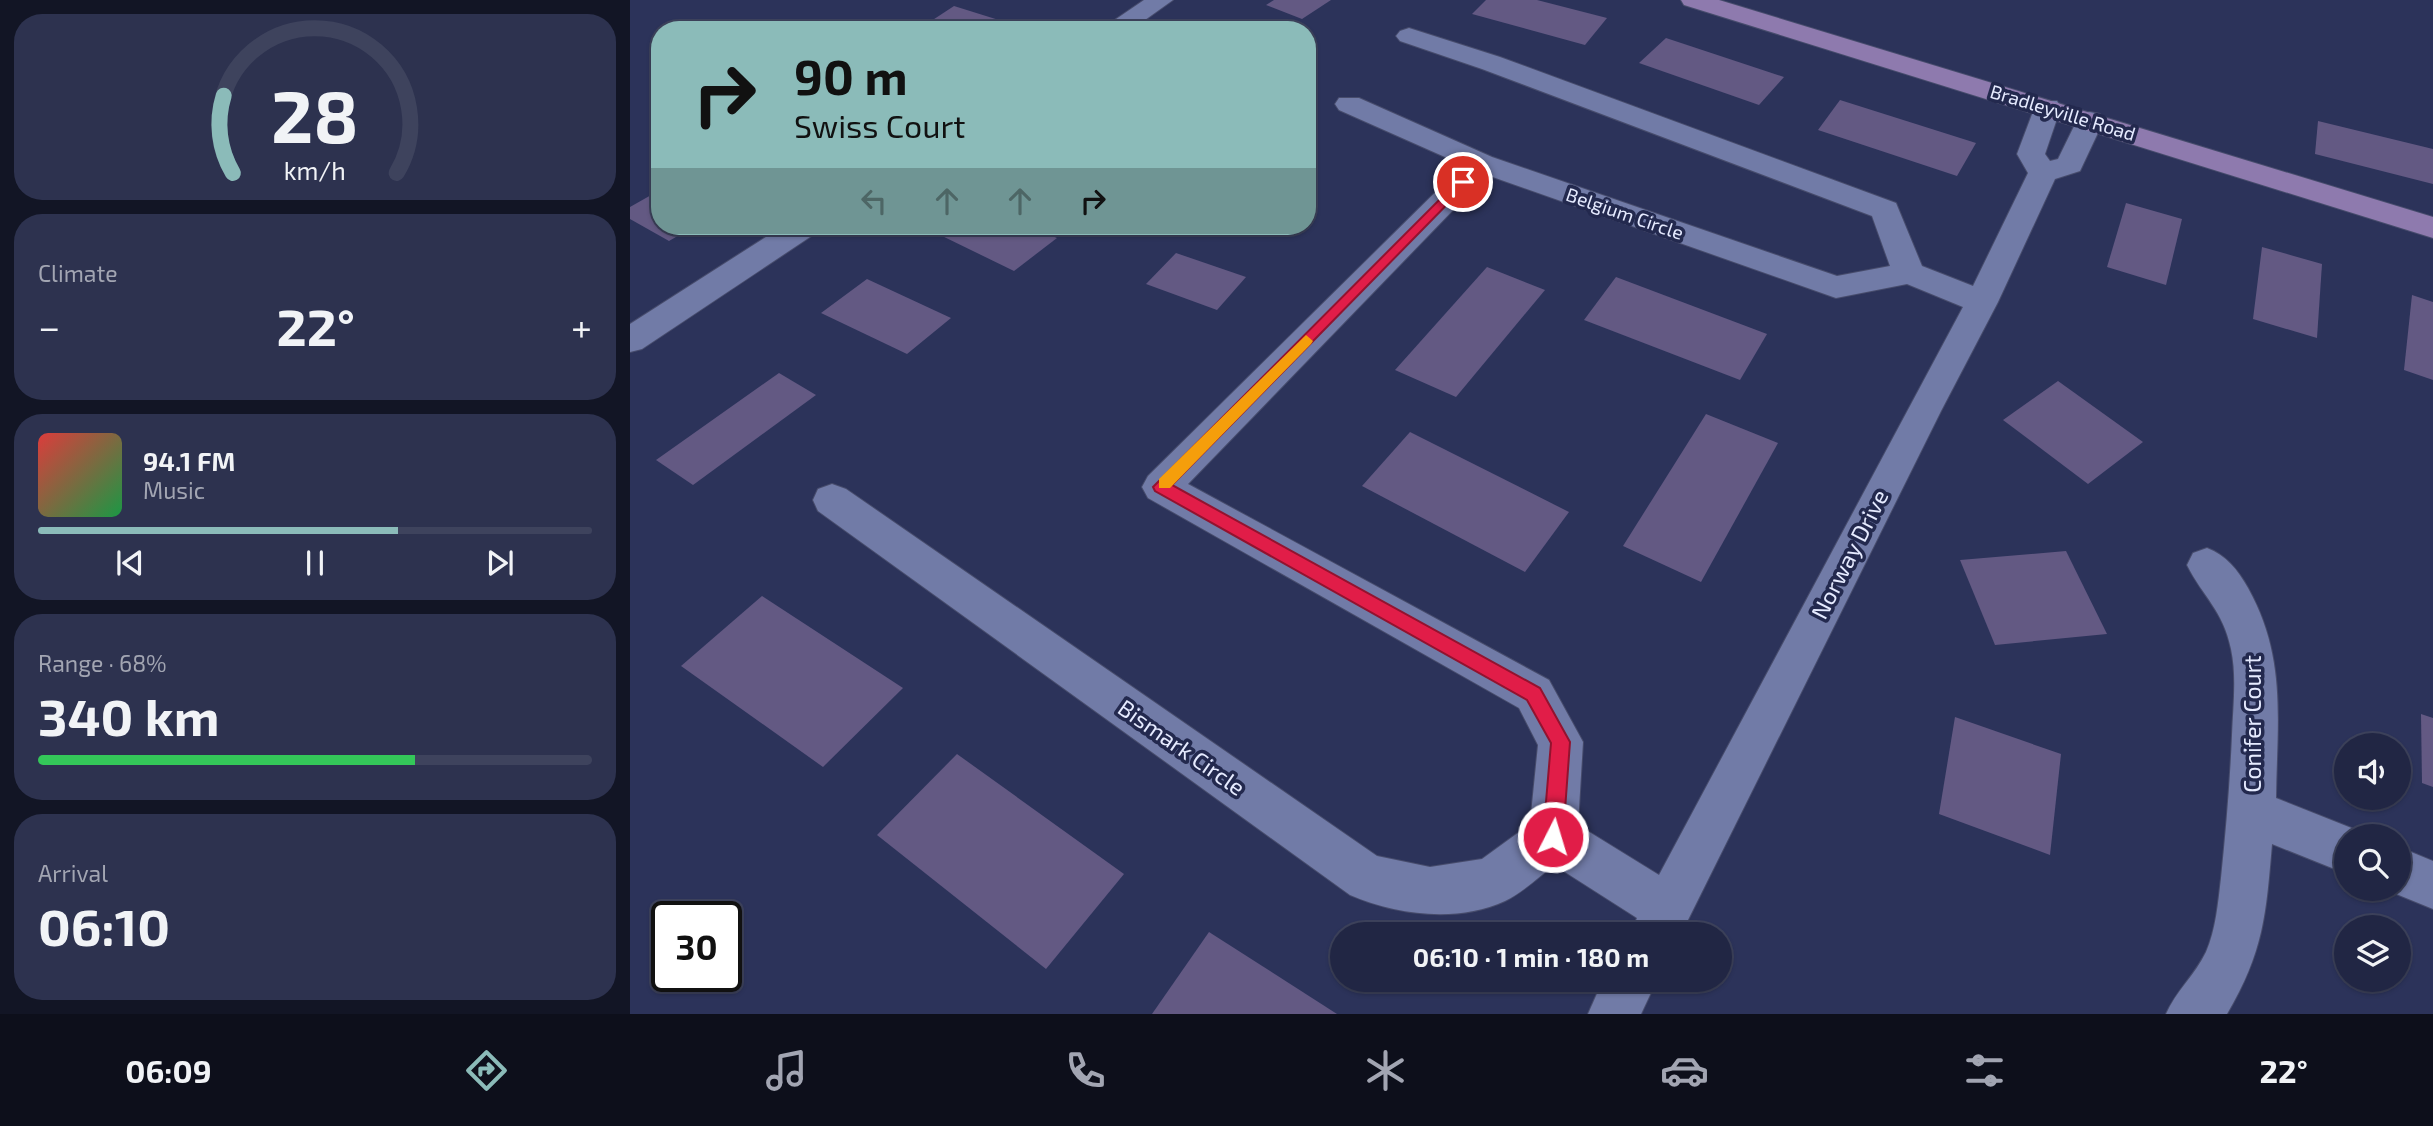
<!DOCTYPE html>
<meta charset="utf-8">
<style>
:root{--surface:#212644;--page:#2d324f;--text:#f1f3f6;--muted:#a2a5b2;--line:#3e435d;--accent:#8bbbb9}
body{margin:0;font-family:"Exo 2",sans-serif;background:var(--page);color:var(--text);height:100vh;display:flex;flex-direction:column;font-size:26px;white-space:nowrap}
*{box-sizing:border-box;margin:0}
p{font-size:23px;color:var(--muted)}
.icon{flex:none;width:38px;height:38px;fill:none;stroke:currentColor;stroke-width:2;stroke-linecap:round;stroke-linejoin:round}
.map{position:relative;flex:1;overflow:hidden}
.panel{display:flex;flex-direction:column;gap:14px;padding:14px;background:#121525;width:630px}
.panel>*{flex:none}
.hud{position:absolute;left:21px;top:21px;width:665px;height:214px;border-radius:28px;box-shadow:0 2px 5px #0004,0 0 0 2px var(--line);background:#8bbbb9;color:#111;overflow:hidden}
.fabs{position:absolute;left:1704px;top:733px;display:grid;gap:14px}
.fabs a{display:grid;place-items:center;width:77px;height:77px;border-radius:50%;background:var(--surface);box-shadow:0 2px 5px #0004,0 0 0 2px var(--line);font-size:35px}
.speed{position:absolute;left:21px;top:901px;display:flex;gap:14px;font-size:35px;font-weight:700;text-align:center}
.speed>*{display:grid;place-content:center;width:91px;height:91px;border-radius:50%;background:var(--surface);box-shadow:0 2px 5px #0004,0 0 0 2px var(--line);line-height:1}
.speed .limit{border:4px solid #111;border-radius:10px;background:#fff;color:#111}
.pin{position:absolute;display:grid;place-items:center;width:60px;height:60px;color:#fff;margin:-30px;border:4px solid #fff;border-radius:50%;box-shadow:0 2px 7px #0007}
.me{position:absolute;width:77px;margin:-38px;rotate:5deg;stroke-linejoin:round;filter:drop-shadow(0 0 5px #0008)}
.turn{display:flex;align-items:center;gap:24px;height:147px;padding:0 28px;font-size:32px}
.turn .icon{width:91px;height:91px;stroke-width:2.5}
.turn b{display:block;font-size:49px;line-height:60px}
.lanes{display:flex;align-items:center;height:66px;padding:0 28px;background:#0003;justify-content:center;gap:35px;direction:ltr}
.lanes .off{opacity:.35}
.big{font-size:52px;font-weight:700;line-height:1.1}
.panel .widget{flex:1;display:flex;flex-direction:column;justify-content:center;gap:10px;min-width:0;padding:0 24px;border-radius:28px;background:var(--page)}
.panel .dial{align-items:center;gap:0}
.dial svg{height:182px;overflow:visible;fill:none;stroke:var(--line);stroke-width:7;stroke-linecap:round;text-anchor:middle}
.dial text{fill:var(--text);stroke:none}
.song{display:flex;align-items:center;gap:21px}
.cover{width:84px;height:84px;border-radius:10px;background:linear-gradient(135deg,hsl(0 70% 55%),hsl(140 70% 35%))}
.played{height:7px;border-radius:4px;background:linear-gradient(90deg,var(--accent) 65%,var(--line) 65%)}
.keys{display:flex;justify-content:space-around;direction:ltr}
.heat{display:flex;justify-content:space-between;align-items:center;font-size:38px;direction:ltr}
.charge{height:10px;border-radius:5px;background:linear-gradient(90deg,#34c759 68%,var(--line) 0)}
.trip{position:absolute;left:700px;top:922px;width:402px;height:70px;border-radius:35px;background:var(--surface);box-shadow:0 2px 5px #0004,0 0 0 2px var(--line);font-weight:700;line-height:70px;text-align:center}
.tab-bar{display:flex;height:112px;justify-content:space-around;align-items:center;background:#0d0f1b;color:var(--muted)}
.tab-bar .icon{width:49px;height:49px}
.tab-bar .active{color:var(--accent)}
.tab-bar b{font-size:32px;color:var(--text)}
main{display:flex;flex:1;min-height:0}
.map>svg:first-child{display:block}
.building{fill:#635983}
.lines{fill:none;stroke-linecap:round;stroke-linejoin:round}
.street-casing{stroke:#474c6c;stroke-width:2}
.secondary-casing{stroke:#474c6c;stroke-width:2}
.street{fill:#717ba7;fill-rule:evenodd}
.secondary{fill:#8e7aae;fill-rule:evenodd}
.route{fill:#e11d48;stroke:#92132f;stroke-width:2}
.slow{fill:#f59e0b}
.labels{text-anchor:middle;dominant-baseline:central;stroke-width:7;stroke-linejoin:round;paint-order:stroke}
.far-street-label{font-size:19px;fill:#e6ebff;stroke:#23294e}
.street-label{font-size:23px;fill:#e6ebff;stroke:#23294e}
</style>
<main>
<section class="panel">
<div class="widget dial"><svg viewBox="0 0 100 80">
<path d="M14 69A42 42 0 1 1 86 69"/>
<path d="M14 69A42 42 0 0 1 10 35" stroke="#8bbbb9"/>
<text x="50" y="56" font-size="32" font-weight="700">28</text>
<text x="50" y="72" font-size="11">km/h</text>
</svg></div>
<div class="widget"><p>Climate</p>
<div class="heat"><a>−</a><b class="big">22°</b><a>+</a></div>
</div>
<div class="widget">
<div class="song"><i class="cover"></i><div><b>94.1 FM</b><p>Music</p></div></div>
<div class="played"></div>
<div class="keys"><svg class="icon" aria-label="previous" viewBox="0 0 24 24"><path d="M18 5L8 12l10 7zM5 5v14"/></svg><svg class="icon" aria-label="pause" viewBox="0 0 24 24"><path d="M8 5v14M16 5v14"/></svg><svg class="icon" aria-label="next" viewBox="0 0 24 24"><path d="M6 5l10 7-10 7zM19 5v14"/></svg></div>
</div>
<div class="widget"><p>Range · 68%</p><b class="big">340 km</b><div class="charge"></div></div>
<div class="widget"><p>Arrival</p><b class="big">06:10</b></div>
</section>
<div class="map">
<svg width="1803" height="1014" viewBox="0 0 1803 1014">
<rect width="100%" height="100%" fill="#2c335a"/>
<g class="building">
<path d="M644 0H701L672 19 636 5Z"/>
<path d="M856 0H907L977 18 955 45 842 14Z"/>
<path d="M324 6 394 28 302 30 292 27Z"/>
<path d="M1036 38 1154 77 1129 105 1009 63Z"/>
<path d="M1210 100 1346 143 1327 176 1188 130Z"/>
<path d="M1688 121 1803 149V184L1685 154Z"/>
<path d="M30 190V226H65L39 241 0 219V207Z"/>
<path d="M1496 203 1552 219 1536 285 1477 267Z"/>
<path d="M316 226H400L427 238 384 271 306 233Z"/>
<path d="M1632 247 1692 264 1687 338 1623 319Z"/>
<path d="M546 253 616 277 587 310 516 284Z"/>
<path d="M857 267 915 290 826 397 765 370Z"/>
<path d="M986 277 1137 334 1110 380 954 320Z"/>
<path d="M237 279 321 318 277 354 191 313Z"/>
<path d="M1782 295 1803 302V380L1774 370Z"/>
<path d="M149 373 186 395 63 485 26 460Z"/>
<path d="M1428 381 1513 442 1458 484 1373 420Z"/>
<path d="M1076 414 1148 443 1071 582 993 546Z"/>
<path d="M780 432 939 512 895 572 732 486Z"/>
<path d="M1436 551 1477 634 1365 645 1330 560Z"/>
<path d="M132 596 273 688 193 767 51 666Z"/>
<path d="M1791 714 1803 718V787L1792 783Z"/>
<path d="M1325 717 1431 754 1420 855 1309 814Z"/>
<path d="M327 754 494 874 416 969 247 835Z"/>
<path d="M579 932 707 1014H522Z"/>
</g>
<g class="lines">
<defs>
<g id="street">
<path d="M514 0H543L501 30H470Z"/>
<path d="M779 28 870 57 1266 203 1292 266 1343 286 1398 173 1387 154 1407 101H1427L1431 107 1415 154 1420 161 1428 159 1450 114 1460 112 1470 114 1474 120 1450 171 1425 179 1368 302 1311 411 1051 934H1000L1007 918 924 865C909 877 893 892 875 901 827 923 767 915 720 895L188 511 183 500 188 489 202 484 216 489 747 856 800 867 852 859 900 824 908 745 889 708 518 498 512 487 518 476 833 165 709 110 705 104 709 98H729L862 157 1207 276 1260 266 1242 216 852 69 770 41 766 36 770 31ZM857 175 1206 298 1277 284 1333 307 1029 875 948 825 953 742 919 680 558 484Z"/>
<path d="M153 226H190L186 233 12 349 0 352V324Z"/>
<path d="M1577 548C1596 555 1608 570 1618 588 1657 658 1647 721 1646 798L1734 833 1735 836H1717V874L1642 844C1636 914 1634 951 1597 1014H1536C1546 991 1565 975 1576 952 1586 929 1588 903 1591 878 1596 830 1600 783 1602 735 1603 707 1607 677 1601 649 1593 610 1573 597 1557 565L1563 553Z"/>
<path d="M1769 847 1803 861V909L1754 889H1769Z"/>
<path d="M973 980H1027L1011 1014H958Z"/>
</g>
<path id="secondary" d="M1051 0H1089L1803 217V238L1054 5Z"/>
</defs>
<use href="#street" class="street-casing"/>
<use href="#secondary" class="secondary-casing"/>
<use href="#street" class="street"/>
<use href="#secondary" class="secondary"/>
</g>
<path class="route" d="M829 180 839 182 542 485 910 688 940 742 933 837 930 844 923 847 916 844 913 837 921 743 897 700 525 491 523 487Z"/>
<path class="slow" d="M676 335 683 341 681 344 540 488H529V479Z"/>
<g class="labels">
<g class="far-street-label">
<text transform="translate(1433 112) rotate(17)">Bradleyville Road</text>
<text transform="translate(995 213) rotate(19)">Belgium Circle</text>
</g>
<g class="street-label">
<text transform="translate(1219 554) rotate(-63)">Norway Drive</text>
<text transform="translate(1622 724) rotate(-90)">Conifer Court</text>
<text transform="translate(552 747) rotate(35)">Bismark Circle</text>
</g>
</g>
</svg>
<div class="fabs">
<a><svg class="icon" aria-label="sound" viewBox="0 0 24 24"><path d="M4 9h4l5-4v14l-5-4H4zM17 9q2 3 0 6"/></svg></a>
<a><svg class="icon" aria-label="search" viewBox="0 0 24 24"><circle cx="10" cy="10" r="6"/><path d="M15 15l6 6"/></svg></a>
<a><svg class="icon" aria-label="layers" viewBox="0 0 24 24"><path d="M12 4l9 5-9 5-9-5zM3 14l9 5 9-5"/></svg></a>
</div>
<div class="speed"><div class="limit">30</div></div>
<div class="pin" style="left:833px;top:182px;background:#d93025"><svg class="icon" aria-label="arrive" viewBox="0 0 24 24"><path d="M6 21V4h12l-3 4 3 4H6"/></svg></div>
<svg class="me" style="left:923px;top:837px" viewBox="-20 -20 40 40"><circle r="17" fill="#e11d48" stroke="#fff" stroke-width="3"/><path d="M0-11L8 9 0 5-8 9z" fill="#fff"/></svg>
<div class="trip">06:10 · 1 min · 180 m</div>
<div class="hud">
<div class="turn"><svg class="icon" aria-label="right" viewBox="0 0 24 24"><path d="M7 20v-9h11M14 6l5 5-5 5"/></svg><div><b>90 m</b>Swiss Court</div></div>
<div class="lanes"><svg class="icon off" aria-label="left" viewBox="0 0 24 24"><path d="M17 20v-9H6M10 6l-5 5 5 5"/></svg><svg class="icon off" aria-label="ahead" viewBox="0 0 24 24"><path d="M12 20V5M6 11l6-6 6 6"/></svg><svg class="icon off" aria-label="ahead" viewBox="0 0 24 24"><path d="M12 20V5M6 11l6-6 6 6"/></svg><svg class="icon" aria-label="right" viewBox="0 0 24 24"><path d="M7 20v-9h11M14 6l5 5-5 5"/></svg></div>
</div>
</div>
</main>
<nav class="tab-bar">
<b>06:09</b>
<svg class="icon active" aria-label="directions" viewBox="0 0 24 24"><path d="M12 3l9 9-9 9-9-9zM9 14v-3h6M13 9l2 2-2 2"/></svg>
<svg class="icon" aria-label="music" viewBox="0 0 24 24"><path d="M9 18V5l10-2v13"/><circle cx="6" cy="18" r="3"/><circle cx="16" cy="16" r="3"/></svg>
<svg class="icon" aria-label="phone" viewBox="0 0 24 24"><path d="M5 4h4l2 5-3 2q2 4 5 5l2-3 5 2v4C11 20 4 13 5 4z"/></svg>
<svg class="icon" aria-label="climate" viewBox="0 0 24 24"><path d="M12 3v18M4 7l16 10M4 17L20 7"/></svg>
<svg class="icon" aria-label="car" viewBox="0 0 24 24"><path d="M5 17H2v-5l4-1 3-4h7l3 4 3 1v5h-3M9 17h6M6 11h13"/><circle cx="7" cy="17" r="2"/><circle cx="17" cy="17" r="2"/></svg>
<svg class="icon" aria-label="filters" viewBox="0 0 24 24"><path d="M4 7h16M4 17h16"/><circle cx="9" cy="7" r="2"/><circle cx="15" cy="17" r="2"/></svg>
<b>22°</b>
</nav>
